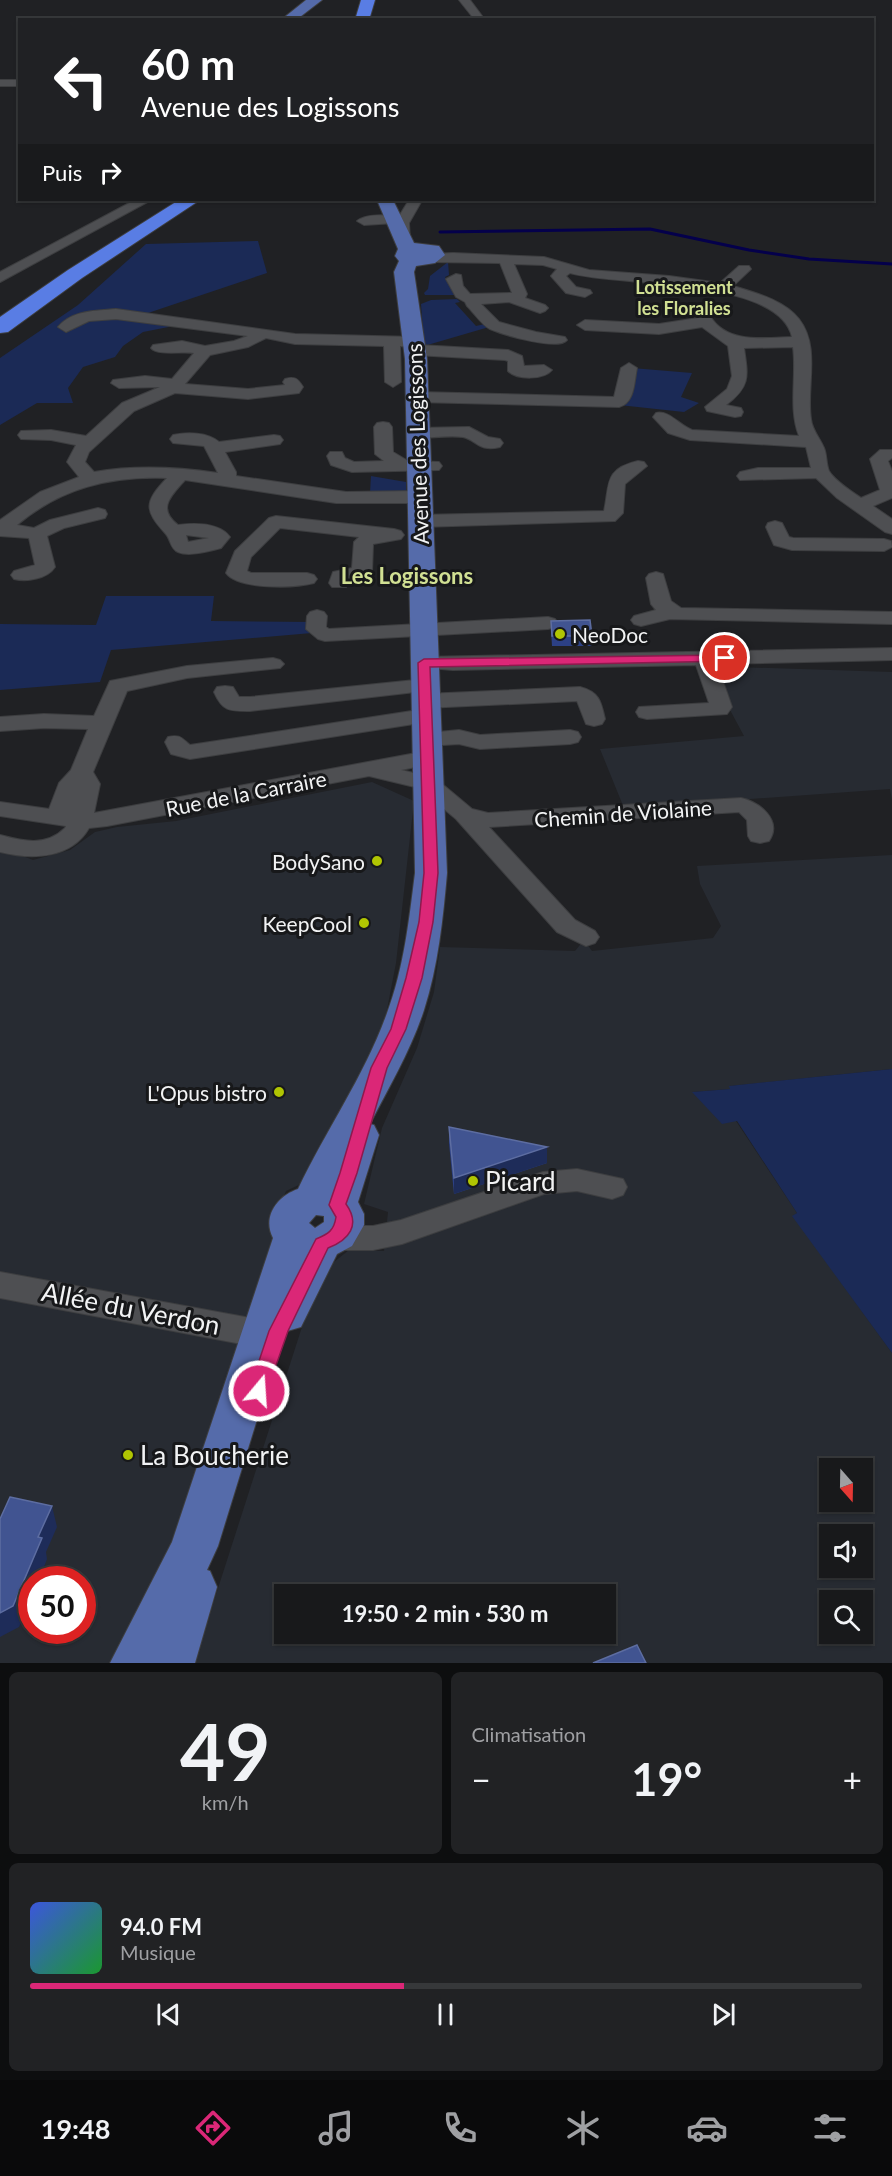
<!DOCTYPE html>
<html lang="fr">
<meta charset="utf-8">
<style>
:root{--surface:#18191b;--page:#212224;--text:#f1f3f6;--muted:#9fa0a3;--line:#36383a;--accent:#db2777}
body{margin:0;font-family:Lato,sans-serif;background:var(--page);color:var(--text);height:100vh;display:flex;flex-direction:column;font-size:22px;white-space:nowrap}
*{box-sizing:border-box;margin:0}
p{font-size:20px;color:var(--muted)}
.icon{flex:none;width:33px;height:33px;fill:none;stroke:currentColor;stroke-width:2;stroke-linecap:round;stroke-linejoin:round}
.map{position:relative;height:1663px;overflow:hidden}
.sheet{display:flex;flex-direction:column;gap:9px;padding:9px;background:#0d0e0f;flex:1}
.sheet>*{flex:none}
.top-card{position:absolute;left:18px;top:18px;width:856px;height:183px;border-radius:0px;box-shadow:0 2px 4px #0004,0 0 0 2px var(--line);background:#202124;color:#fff;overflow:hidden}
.needle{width:39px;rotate:160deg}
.tools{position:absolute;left:819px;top:1458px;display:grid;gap:12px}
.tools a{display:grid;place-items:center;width:54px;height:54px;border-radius:0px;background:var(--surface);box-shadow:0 2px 4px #0004,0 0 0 2px var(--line);font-size:30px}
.speed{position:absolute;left:18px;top:1566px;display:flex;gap:12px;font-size:30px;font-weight:700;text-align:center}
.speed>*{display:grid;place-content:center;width:78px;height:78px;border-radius:50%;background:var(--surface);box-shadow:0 2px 4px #0004,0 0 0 2px var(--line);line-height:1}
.speed .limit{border:9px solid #d22;background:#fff;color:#111}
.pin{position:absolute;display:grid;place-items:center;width:51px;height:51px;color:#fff;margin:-26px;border:3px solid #fff;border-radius:50%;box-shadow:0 2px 6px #0007}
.me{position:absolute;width:66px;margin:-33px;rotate:18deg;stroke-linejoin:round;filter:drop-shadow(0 0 4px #0008)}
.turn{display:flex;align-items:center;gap:21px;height:126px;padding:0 24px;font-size:27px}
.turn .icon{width:78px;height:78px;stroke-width:2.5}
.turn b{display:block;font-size:42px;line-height:51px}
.then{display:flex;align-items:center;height:57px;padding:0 24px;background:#0003;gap:12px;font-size:22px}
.big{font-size:45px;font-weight:700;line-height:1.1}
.sheet .card{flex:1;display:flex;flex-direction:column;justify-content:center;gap:9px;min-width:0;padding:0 21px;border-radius:9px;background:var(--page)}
.sheet .dial{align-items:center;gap:0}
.dial b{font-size:78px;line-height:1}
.song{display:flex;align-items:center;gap:18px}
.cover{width:72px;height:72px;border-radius:9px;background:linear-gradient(135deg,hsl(230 70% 55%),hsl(130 70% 35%))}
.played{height:6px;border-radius:3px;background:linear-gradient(90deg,var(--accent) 45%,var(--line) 45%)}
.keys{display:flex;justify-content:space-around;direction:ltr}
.heat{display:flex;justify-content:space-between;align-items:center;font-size:33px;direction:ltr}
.sheet .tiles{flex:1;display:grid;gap:9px;grid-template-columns:1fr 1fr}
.card:last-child{grid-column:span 2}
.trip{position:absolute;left:274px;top:1584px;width:342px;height:60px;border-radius:0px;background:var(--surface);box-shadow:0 2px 4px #0004,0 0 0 2px var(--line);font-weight:700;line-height:60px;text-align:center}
.tab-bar{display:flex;height:96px;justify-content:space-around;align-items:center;background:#0a0a0b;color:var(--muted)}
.tab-bar .icon{width:42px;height:42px}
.tab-bar .active{color:var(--accent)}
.tab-bar b{font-size:27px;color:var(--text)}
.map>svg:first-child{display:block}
.built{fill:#272b32;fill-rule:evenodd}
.green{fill:#1b2a56}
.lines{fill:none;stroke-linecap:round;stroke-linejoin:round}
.stream{stroke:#04004b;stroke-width:3}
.minor-casing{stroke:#3d3e40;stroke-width:2}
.major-casing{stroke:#3d3e40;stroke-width:2}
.highway-casing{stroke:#3d3e40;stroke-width:2}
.minor{fill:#4e4f52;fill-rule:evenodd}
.major{fill:#556baa;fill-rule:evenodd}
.highway{fill:#597de4;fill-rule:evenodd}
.wall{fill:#2c4085}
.shaded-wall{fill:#1e2c59}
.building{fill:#415491;stroke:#5d6da1;stroke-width:1.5}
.route{fill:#db2777;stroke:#8e194d;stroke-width:1.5}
.poi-dot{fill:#b0c502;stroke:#17181a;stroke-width:2}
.labels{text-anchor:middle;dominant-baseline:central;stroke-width:6;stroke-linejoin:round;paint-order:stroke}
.far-neighbourhood-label{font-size:18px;font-weight:bold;fill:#d1e093;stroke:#17181a}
.street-label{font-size:21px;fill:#f2f3f4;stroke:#17181a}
.poi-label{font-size:21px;fill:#f2f3f4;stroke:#17181a;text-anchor:end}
.neighbourhood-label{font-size:22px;font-weight:bold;fill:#d1e093;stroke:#17181a}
.near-poi-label{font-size:26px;fill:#f2f3f4;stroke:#17181a;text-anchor:start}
.near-street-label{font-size:26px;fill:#f2f3f4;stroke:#17181a}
</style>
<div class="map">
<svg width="892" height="1663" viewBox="0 0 892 1663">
<rect width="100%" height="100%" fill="#202124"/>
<g class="built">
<path d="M735 667 892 672V800L890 789 624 808 600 749 744 736 708 669Z"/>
<path d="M372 782 414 801 396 963 383 1030 305 1182 286 1191 273 1224 284 1241 184 1547 117 1663H0V847L33 860 70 850 95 832 117 827 176 821ZM32 1580H82V1630H32Z"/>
<path d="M892 855V1069L730 1086 731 1089 693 1092 736 1121 797 1213 793 1216 892 1353V1663H194L319 1274 349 1250 384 1251 388 1212 364 1204 382 1128 417 1048 434 992 440 947 575 951 584 940 592 951 713 938 721 926 700 884 697 866ZM830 1468H862V1502H830ZM830 1534H862V1568H830ZM285 1594H606V1634H285ZM830 1600H862V1634H830Z"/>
</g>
<g class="green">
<path d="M258 241 267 273 148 313 194 322 143 332 123 346 115 357 83 367 68 388 73 403H37L0 425V358L78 305 146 244Z"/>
<path d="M448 262 449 275 445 277 458 295H425L424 293 428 289 430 276Z"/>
<path d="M457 299 460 302 455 303 476 326 485 324 489 327 424 346 421 304 431 300Z"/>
<path d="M632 368 692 373 681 397 699 403 684 412 619 405Z"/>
<path d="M371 476 406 482V491L399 493H370Z"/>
<path d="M106 596H214L211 621 313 622 312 633 111 650 100 682 0 690V624L96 625Z"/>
<path d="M892 1069V1353L792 1216 797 1213 737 1121 722 1124 692 1092 730 1089 729 1086Z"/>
</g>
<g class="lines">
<path class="stream" d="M440 232 650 229 749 250 809 259 892 264"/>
<defs>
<g id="minor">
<path d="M459 0H470L485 20H475Z"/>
<rect x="0" y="80" width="20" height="6"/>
<path d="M135 200H151L0 282V272Z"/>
<path d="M409 200H419L421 202 409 223 410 241 408 244H398L395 223 364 225 357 221C365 214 388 214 398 218Z"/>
<path d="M453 253 544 257 589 270 669 276 720 283 739 266H749L751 269 733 286C756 293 784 300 799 319 821 347 806 387 811 419 812 430 820 438 824 448 827 455 826 464 829 471 835 481 851 491 861 498L880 490 870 459 880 450H892V458L888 461 892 471V498L873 506 892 519V534L885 532 837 498 816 478 740 480 737 476 740 472 758 468H811L806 447 690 440 668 433 653 417 656 413C669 410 679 425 692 430L799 436C788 408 797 376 793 347L744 348C748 376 751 386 726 405L741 408 743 412 741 416 735 417 707 411 705 407 727 389 732 376 728 346 702 327 659 334 585 330 577 325 585 320 659 324 698 318 705 314 710 316C727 344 763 338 792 337 779 277 618 287 570 273L566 276 576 287 590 290 592 293 585 297 566 293 551 276 557 269 543 265 514 264 527 294 525 298 545 305 548 308 545 311 540 313 509 302 481 304 499 322 536 332 565 337 567 340C558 351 504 335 490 329 482 325 474 313 467 306L465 302 456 297 446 279 456 274 461 275 463 286 470 294 512 293 500 263 433 262 426 258 433 254Z"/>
<path d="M116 309 295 334 414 337 422 342 419 345 508 350 522 356 524 366 544 365 552 370C544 380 517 380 508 371V361L505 360 415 355 407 350 409 347 400 346 401 382 393 387 385 382 384 346 295 344 266 338 248 347 210 355 185 384 248 389 285 385 283 382 285 379C295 376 298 379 303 387L299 393 248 399 175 393 134 411 89 452 85 462 94 472C135 465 177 467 218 473L204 446 173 443 170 439 173 435C187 432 208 432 219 442L274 435 280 436 283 440 280 444 225 452 236 472V476L346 492 419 491 425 493 428 497 425 501 419 503H336L185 480C172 495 156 508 178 525 194 523 219 522 230 537L221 548C210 551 189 557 178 552 170 549 171 539 165 533 144 510 144 502 167 478 110 476 61 488 17 525L34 528 50 520 98 508 105 510 107 514 105 518 64 528 47 536 55 567C47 579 27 582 14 579L11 575 14 571 35 565 29 538 0 536V520L40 492 79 477 67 462 76 445 51 440 21 439 18 435 21 431 51 430 86 436 122 403 160 387 119 388 111 383 113 380 145 376 172 379 194 353C182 351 158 356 151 348L153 345 182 341 205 346 234 341 248 336 116 319 89 321 66 332 58 327C72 310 96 311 116 309ZM186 535 209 538 188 542Z"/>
<path d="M629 363 637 368C634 382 635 403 619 407L417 402 409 397 417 392 614 397 621 368Z"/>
<path d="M383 422 389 423 392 427 393 452 408 461 439 462 442 466 439 470 352 472 331 465 327 456 330 452H342L345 458 354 462 384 461 375 454 374 427 377 423Z"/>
<path d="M469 427 488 437 500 439 503 443 500 447C478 452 477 440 463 437 449 435 432 438 418 438L412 437 409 433 412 429 418 428Z"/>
<path d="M638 461 644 462 647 466 625 484 623 513 615 521 420 527 413 525 411 521 413 517 420 515 604 511C610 485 603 469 638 461Z"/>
<path d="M276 516 394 529 401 531 404 535 401 539 373 544 372 572 369 576 349 580 346 587H332L329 583 333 572 352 568 354 542 359 537 280 528 251 557 247 571 251 573H307L314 575 317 579 314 583C295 588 238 590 226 573L235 551 269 518Z"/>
<path d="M775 521 782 523 789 537 793 538 884 539 891 541 892 547 884 551 792 550 774 545 766 527 768 523Z"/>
<path d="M656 572 663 574 671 601 681 608 892 612V624L670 619 641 626 634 624 631 620 634 616 656 610 651 604 646 578 649 574Z"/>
<path d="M317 610 324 612 327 616 326 627 329 629 548 617 555 619 558 623 555 627 548 629 325 641 318 639 306 629 307 616 310 612Z"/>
<path d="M892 648V660L717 664 732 707 727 714 647 719 639 717 636 712 639 707 709 703 696 665 453 670 417 667 413 663 417 659 424 657Z"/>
<path d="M273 658 280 660 284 664 280 668 187 678 127 691 93 772 100 784 94 813 427 751 435 753 438 758 435 763 401 770 435 778 472 809 488 813 741 798C759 802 783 820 769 841L760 843 751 841 748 836 747 820 739 812 489 827 575 920 595 931 599 937 595 943 586 946 557 932 456 819 419 788 369 776 107 826 89 828C71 859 32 860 0 852V835C23 841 46 847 65 828L66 826 0 816V802L49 809 59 783 71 770 88 729 44 728 0 731V717L44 714 94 716 110 681 187 666Z"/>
<path d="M425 679 433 680 436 685 433 690 250 711C230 711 223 712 214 692L217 687 225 686 233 687 239 697H250Z"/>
<path d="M580 687C599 692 601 701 605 719L602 724 594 726 586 724 577 701 425 708 417 706 414 701 417 696 425 694Z"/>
<path d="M425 709 433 711 436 716 433 721 190 759 171 754 165 742 168 737C181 734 182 739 190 745Z"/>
<path d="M459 730 480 735 570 730 578 732 581 737 578 742 570 744 480 749 459 744 426 746 418 744 415 739 418 734Z"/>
<path d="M577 1169 623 1179 627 1187 623 1195 612 1199 577 1191 544 1194 402 1244 373 1250H335L324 1247 320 1238 324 1229 335 1226H373L401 1220 543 1172Z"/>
<path d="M0 1272 262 1320 273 1324 278 1334 273 1344 262 1348 0 1298Z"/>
</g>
<g id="major">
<path d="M306 0H322L296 20H281Z"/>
<path d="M377 200H393L414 243 439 246 445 255 435 263 416 266 414 272 427 359 447 873C443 919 438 966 424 1010 411 1050 389 1087 370 1124L374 1125 379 1135 358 1202 364 1214V1225L352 1246 337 1254 301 1327 284 1332 218 1546 207 1570 210 1571 217 1587 195 1663H110L172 1542 273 1238C262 1217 277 1196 298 1189 326 1130 365 1075 387 1013 404 968 409 920 415 873L405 359 394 272 399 261 395 256 398 249ZM316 1215 324 1216V1222L315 1228 309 1223Z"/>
</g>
<g id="highway">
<path d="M361 0H375L369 20H355Z"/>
<path d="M179 200H200L82 278 8 332 0 333V317L68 270Z"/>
</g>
</defs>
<use href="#minor" class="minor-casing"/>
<use href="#major" class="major-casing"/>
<use href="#highway" class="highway-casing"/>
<use href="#minor" class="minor"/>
<use href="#major" class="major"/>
<use href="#highway" class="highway"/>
</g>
<g class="wall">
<path d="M551 621 592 636V646H552L551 631Z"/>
<path d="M449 1127 547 1163 454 1194 449 1143Z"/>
</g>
<g class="shaded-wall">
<path d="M547 1147V1163L454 1194V1178Z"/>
<path d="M52 1506 57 1527 46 1552 47 1559 39 1580H32V1597L19 1627 0 1637V1613L38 1537Z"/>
</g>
<g class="building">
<path d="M590 620 592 636H552L551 621Z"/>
<path d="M449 1127 547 1147 454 1178Z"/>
<path d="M10 1497 52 1506 38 1537 42 1538 13 1606 0 1613V1519Z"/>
<path d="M637 1645 646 1663H593Z"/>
</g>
<path class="route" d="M725 655 731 658 729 661 430 667 438 873 433 922 422 978 406 1029 387 1068 357 1173 346 1204C361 1225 349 1240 328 1248L288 1331 265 1397 259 1399 252 1397 249 1391 269 1331 316 1239C328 1234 334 1231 336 1217L329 1205 340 1173 371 1068 391 1029 406 978 419 922 424 873 418 663 424 659Z"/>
<g class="poi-dot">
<circle cx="560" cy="634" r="6"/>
<circle cx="377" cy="861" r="6"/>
<circle cx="364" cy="923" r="6"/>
<circle cx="279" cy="1092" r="6"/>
<circle cx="473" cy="1181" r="6"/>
<circle cx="128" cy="1455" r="6"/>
</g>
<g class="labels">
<g class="far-neighbourhood-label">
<text x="684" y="287">Lotissement<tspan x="684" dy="21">les Floralies</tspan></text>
</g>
<g class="street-label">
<text transform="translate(417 444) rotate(-92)">Avenue des Logissons</text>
<text transform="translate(246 793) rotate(-11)">Rue de la Carraire</text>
<text transform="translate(623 813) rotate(-4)">Chemin de Violaine</text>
</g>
<g class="poi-label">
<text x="572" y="634" text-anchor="start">NeoDoc</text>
<text x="365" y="861">BodySano</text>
<text x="352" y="923">KeepCool</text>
<text x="267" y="1092">L'Opus bistro</text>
</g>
<g class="neighbourhood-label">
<text x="407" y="575">Les Logissons</text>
</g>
<g class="near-poi-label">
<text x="485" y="1181">Picard</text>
<text x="140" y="1455">La Boucherie</text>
</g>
<g class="near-street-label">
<text transform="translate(131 1308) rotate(11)">Allée du Verdon</text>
</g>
</g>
</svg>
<div class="tools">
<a><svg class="needle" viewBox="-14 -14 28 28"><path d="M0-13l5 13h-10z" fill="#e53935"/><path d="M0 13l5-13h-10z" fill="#9fa0a3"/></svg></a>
<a><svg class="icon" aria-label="sound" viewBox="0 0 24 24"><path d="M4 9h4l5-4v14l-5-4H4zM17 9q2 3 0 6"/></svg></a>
<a><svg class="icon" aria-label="search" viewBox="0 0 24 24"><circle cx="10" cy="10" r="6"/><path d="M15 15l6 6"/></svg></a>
</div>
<div class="speed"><div class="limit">50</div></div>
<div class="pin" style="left:725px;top:658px;background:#d93025"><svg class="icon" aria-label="arrive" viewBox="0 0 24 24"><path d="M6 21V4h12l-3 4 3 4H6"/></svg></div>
<svg class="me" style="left:259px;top:1391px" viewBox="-20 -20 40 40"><circle r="17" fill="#db2777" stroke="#fff" stroke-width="3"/><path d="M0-11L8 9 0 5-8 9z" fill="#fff"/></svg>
<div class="trip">19:50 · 2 min · 530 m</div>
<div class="top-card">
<div class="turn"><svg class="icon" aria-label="left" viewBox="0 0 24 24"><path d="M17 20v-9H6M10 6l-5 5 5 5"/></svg><div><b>60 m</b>Avenue des Logissons</div></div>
<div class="then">Puis<svg class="icon" aria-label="right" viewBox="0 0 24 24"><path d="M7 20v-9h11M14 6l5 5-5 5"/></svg></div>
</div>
</div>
<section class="sheet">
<div class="tiles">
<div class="card dial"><b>49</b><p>km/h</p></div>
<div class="card"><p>Climatisation</p>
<div class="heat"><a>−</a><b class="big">19°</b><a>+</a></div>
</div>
<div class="card">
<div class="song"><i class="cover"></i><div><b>94.0 FM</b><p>Musique</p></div></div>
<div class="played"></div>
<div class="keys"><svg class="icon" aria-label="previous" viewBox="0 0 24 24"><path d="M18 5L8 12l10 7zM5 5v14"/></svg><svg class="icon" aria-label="pause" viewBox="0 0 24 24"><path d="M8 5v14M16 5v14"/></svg><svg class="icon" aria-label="next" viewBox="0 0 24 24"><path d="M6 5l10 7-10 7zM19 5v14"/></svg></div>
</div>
</div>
</section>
<nav class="tab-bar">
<b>19:48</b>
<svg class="icon active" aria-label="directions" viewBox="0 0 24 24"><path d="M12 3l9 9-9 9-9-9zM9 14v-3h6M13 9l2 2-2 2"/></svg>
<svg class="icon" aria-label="music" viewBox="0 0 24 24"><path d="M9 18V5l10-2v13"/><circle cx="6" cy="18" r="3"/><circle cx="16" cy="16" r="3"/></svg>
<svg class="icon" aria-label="phone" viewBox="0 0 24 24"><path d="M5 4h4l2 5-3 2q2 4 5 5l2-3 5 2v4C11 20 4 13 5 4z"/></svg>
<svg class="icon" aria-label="climate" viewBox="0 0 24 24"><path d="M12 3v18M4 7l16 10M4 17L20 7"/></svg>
<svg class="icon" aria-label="car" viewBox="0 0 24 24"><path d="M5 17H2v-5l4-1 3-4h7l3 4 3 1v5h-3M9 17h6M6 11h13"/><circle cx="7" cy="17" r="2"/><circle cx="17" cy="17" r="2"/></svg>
<svg class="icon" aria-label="filters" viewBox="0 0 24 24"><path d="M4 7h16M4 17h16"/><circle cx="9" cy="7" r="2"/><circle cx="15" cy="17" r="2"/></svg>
</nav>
